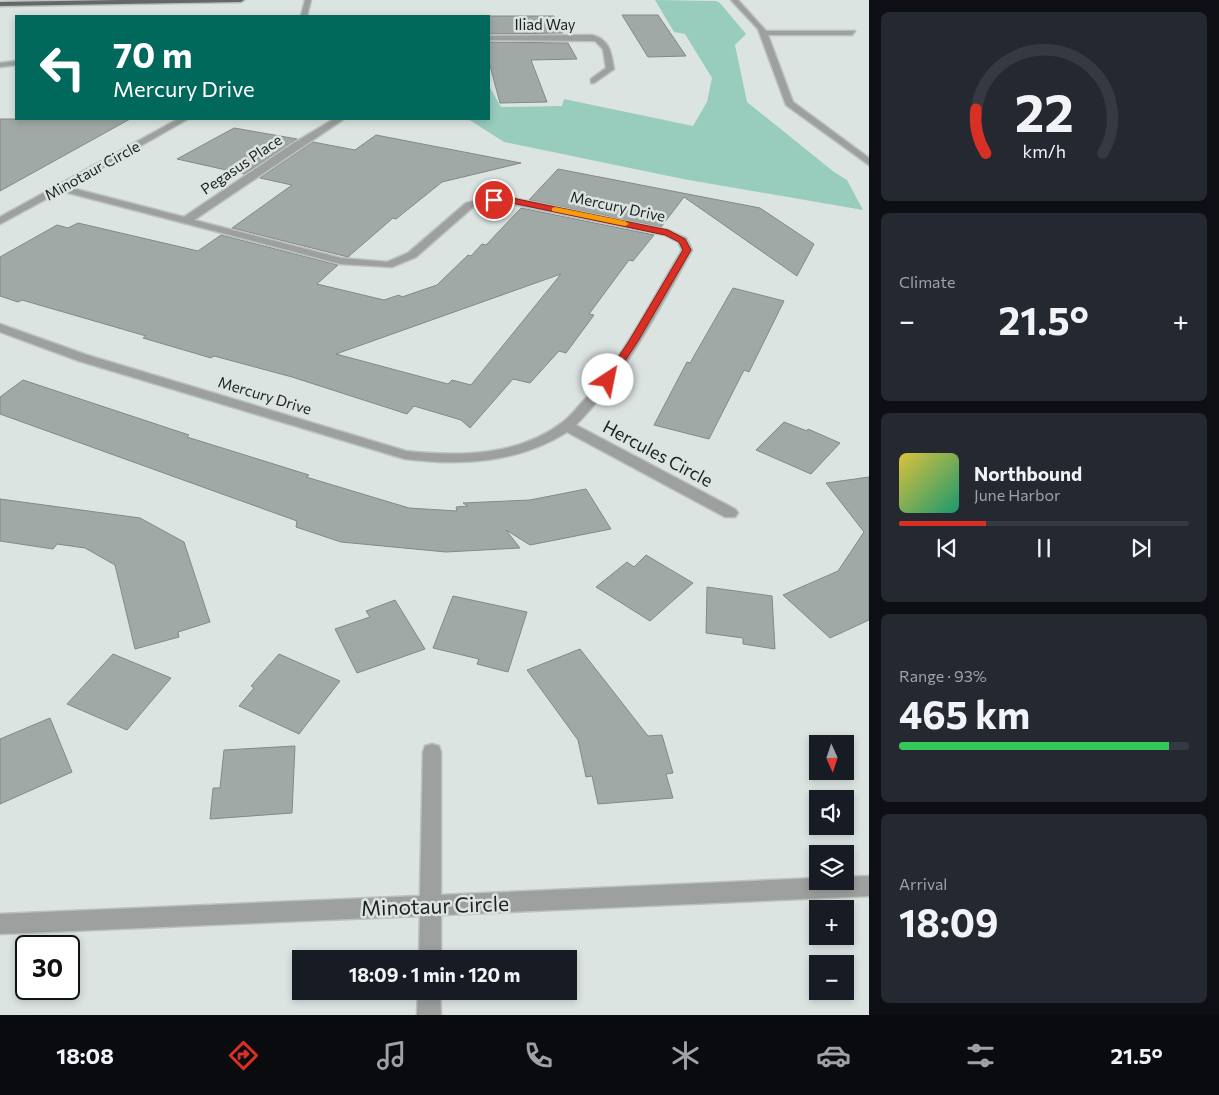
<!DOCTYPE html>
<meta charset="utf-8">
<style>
:root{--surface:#171b24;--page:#242831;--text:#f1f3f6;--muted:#9ea1a6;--line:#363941;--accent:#d93025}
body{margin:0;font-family:Commissioner,sans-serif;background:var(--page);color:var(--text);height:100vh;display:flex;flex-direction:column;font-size:19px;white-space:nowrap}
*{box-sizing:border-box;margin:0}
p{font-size:16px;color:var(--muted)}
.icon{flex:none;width:28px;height:28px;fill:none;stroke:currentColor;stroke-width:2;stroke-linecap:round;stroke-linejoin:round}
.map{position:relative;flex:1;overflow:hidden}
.sheet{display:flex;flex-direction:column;gap:12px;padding:12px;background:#0d0f14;width:350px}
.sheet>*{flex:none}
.hud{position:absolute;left:15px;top:15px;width:475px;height:105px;border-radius:0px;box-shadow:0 2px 8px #0003;background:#00695c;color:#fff;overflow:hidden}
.needle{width:32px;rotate:177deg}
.controls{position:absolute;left:809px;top:735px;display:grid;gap:10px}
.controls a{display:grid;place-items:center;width:45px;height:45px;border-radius:0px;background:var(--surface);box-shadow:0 2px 8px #0003;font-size:25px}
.speed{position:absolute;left:15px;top:935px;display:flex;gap:10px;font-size:25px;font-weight:700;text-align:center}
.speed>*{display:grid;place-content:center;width:65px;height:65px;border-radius:50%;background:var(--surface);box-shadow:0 2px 8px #0003;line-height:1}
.speed .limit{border:2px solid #111;border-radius:8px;background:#fff;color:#111}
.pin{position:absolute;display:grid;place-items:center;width:42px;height:42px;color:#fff;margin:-21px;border:2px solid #fff;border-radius:50%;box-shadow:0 1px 5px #0007}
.me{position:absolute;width:55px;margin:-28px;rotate:34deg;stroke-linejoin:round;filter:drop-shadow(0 0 4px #0008)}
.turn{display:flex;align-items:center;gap:18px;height:105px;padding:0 15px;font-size:22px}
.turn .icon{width:65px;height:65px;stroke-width:2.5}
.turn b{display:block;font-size:35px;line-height:42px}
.big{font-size:38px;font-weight:700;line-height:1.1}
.sheet .widget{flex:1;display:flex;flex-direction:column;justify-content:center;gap:8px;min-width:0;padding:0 18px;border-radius:8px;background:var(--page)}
.sheet .dial{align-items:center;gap:0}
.dial svg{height:130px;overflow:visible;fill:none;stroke:var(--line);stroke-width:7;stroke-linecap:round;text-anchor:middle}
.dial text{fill:var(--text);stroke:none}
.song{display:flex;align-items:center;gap:15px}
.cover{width:60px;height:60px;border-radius:8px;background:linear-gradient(135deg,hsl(50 70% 55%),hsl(160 70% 35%))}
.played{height:5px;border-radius:2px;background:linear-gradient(90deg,var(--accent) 30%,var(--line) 30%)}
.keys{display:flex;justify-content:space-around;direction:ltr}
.heat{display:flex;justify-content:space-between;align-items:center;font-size:28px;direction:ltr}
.charge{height:8px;border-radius:4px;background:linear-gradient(90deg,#34c759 93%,var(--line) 0)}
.trip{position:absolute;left:292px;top:950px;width:285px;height:50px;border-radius:0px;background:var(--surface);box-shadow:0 2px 8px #0003;font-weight:700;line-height:50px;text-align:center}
.dock{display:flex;height:80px;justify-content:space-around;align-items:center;background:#090b0e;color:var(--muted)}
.dock .icon{width:35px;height:35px}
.dock .on{color:var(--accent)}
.dock b{font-size:22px;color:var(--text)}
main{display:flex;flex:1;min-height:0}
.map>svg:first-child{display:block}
.green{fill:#98ccbd}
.building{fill:#a1a9a7;stroke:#828a87;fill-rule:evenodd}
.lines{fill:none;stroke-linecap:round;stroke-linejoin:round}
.minor-casing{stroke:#bac1bf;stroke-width:3}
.primary-casing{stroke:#bac1bf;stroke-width:3}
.minor{fill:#9da09f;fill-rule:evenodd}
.primary{fill:#636967;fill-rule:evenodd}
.route{fill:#d93025;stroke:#8d1f18}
.slow{fill:#f59e0b}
.labels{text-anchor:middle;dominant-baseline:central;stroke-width:5;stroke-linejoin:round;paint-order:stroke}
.far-street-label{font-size:15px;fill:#1e2120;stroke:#dce4e2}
.street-label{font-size:18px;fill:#1e2120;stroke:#dce4e2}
.near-street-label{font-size:21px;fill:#1e2120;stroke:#dce4e2}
</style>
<main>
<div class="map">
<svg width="869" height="1015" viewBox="0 0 869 1015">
<rect width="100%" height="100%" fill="#dce4e2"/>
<path class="green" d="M655 0 716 1 720 3 746 34 735 45 747 102 834 172 847 180 863 210 683 179 504 142 468 119H489V86L501 107 562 106 564 99 693 126 707 102 712 78 685 34 674 32Z"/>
<g class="building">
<path d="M622 15H658L686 56 648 57Z"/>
<path d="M489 16H554L563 33 489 34Z"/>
<path d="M489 42 568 43 577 59 531 60 547 102 500 103 489 62Z"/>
<path d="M0 119H130L0 191Z"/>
<path d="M234 128 297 139 244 174 177 159Z"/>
<path d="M376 135 521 163 442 182 396 219 393 218 348 257 232 228 292 185 260 178 313 142 355 150Z"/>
<path d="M558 169 760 208 814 244 797 276 684 197 661 227 529 200Z"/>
<path d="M521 208 654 235 633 261 629 260 589 314 594 315 566 353 559 351 530 383 513 379 470 428 461 420 414 406 407 414 292 377 214 356 211 358 143 338 146 336 22 300 18 302 0 296V257L57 225 68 228 78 223 198 251 221 235 338 265 317 284 384 300 399 295 402 297 437 285 468 255 471 256 482 244 486 245ZM561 274 471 385 452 380 448 384 336 354Z"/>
<path d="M733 288 784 301 749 372 744 370 709 439 654 425 687 362 690 363Z"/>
<path d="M23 380 189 435 187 437 309 475 306 477 409 508 457 511 456 507 468 506 463 503 530 500 586 489 611 529 530 545 506 530 520 548 446 552 341 542 296 527 297 521 0 414V397Z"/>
<path d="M784 422 807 431 808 429 840 443 811 474 756 450Z"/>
<path d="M869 477V620L830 638 783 595 838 571 864 532 826 483Z"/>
<path d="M0 499 140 518 184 542 210 622 178 632 179 637 135 649 115 565 85 548 57 544 53 549 0 541Z"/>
<path d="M646 555 693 583 650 621 596 587 627 562 634 567Z"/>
<path d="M707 587 772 596 775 649 743 644V638L706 633Z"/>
<path d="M453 596 527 612 508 672 477 664 479 659 433 648Z"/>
<path d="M395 600 425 649 357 673 335 629 370 617 366 611Z"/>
<path d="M580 649 648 736 662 735 673 773 666 774 673 798 598 804 592 776 586 777 578 740 527 670Z"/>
<path d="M113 654 171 678 127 730 67 704Z"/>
<path d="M279 654 340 681 299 734 239 706 254 688 251 686Z"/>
<path d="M50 718 72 772 0 804V739Z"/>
<path d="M295 746 292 813 210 819 213 788H220L224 750Z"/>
</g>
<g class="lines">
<defs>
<g id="minor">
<path d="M305 0H311L307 16H301Z"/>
<path d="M731 0H738L766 31H855L852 35H768L793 102 869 158V165L786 105 758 29Z"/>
<path d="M592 35C610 40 611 52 614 69L594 83H591V79L606 68 603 49 595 41 489 40V36Z"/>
<path d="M16 61V65L0 67V63Z"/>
<path d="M178 119H188L68 187 184 217 292 144 334 119H344L194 220 341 258 387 262 408 253 466 203 493 197 512 198 668 230 686 238 692 250C658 311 626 374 576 425L735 509 738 513 735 517H725L567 432C518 463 462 466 405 459L79 361 0 332V324L87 355 406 451C459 457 519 456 563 422 572 415 579 405 587 397 626 353 652 300 682 250L678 242 665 235 512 204 493 203 473 207 416 257 392 267 341 264 61 191 0 224V217Z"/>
<path d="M432 744 439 746 441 752V895L818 878V881H845V877L869 876V896L441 915V959H419L420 916 0 934V914L420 896 423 752 425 746Z"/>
<path d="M418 991H440L441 1015H417Z"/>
</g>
<path id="primary" d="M119 0H244L241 2 0 6V2Z"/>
</defs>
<use href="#minor" class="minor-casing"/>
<use href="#primary" class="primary-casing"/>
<use href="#minor" class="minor"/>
<use href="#primary" class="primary"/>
</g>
<path class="route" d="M494 198H512L668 230 685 239 691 250 638 341 611 382 603 380 629 341 683 250 679 242 665 235 512 203 491 201 490 200Z"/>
<path class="slow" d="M555 207 625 221 629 224 625 226 552 211V208Z"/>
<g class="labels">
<g class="far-street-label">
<text x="545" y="24">Iliad Way</text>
<text transform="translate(241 164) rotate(-34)">Pegasus Place</text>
<text transform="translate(92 170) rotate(-29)">Minotaur Circle</text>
<text transform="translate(618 206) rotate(12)">Mercury Drive</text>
<text transform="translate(265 395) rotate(17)">Mercury Drive</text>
</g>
<g class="street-label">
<text transform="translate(658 453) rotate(28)">Hercules Circle</text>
</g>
<g class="near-street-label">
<text transform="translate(435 905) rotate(-2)">Minotaur Circle</text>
</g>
</g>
</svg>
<div class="controls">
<a><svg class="needle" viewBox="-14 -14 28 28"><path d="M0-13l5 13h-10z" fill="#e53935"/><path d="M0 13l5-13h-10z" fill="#9ea1a6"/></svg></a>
<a><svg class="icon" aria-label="sound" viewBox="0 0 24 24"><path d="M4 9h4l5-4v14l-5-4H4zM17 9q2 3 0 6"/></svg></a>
<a><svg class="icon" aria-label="layers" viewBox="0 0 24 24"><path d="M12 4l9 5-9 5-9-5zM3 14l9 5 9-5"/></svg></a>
<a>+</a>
<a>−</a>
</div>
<div class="speed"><div class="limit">30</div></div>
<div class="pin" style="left:494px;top:200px;background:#d93025"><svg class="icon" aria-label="arrive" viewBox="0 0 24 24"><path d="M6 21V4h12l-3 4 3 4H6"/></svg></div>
<svg class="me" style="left:608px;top:380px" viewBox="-20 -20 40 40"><circle r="19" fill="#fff"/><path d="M0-13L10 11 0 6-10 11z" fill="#d93025"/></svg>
<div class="trip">18:09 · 1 min · 120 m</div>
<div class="hud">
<div class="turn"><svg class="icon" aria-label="left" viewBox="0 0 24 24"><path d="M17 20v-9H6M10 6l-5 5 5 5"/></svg><div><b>70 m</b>Mercury Drive</div></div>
</div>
</div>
<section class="sheet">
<div class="widget dial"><svg viewBox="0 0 100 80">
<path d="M14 69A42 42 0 1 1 86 69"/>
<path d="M14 69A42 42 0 0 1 8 42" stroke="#d93025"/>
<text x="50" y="56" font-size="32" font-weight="700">22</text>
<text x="50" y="72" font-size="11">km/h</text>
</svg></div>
<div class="widget"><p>Climate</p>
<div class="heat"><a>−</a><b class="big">21.5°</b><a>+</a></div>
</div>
<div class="widget">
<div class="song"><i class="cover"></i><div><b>Northbound</b><p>June Harbor</p></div></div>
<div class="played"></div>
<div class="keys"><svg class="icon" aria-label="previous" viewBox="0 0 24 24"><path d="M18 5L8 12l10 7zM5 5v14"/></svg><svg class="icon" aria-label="pause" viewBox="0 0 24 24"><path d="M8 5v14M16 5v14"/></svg><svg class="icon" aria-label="next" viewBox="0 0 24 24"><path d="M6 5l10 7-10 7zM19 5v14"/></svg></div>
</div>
<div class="widget"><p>Range · 93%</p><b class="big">465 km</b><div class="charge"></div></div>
<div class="widget"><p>Arrival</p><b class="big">18:09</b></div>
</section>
</main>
<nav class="dock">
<b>18:08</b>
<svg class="icon on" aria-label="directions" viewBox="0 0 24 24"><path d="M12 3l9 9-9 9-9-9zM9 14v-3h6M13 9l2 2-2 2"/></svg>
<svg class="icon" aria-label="music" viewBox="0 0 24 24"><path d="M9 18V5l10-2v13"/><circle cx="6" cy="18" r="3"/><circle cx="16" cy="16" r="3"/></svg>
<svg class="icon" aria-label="phone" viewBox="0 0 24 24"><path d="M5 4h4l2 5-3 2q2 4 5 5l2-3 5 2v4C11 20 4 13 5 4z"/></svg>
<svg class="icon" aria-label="climate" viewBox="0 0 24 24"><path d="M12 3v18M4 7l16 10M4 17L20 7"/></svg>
<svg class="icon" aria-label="car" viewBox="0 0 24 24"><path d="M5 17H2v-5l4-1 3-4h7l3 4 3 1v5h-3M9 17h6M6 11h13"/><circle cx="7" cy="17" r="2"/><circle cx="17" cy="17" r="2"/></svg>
<svg class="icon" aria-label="filters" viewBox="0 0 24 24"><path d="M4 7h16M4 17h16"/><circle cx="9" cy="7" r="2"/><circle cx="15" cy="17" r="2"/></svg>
<b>21.5°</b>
</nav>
